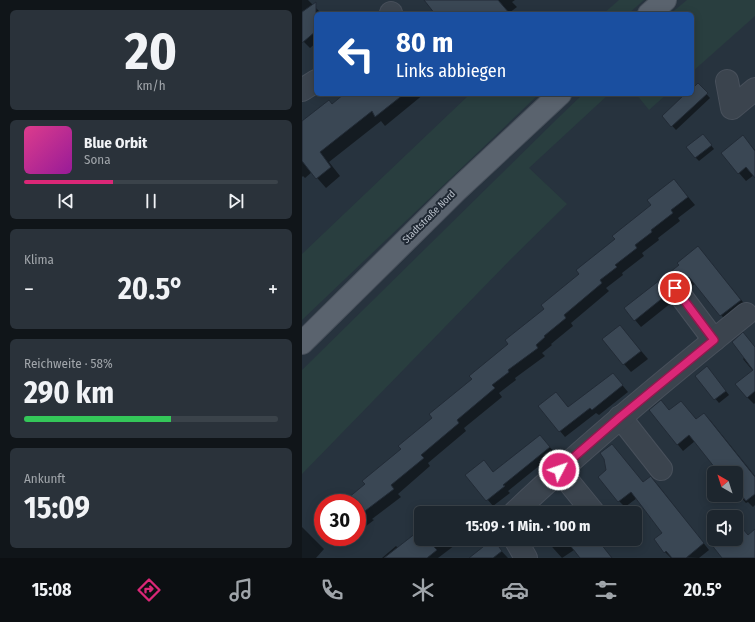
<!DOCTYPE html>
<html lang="de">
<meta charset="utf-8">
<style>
:root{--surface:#1d262e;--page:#2a323a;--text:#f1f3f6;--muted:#a0a5aa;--line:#3b434a;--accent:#db2777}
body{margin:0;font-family:"Fira Sans Condensed",sans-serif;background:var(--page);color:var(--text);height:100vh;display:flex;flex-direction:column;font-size:15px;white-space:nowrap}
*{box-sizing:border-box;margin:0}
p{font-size:13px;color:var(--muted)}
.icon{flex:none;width:22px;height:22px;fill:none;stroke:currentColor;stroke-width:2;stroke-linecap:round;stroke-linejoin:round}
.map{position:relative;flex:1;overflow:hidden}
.drawer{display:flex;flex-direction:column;gap:10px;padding:10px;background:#101519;width:302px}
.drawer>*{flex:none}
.guide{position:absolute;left:12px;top:12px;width:380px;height:84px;border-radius:6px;box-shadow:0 2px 10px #0003,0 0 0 1px var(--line);background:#1a4fa0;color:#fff;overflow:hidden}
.needle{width:26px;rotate:321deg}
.buttons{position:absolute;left:405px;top:466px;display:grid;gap:8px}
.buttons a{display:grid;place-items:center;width:36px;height:36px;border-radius:6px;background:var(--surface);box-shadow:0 2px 10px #0003,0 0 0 1px var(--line);font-size:20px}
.speed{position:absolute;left:12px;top:494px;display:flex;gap:8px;font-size:20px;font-weight:700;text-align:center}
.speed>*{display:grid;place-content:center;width:52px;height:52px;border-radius:50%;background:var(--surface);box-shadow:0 2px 10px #0003,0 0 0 1px var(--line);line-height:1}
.speed .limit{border:6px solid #d22;background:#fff;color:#111}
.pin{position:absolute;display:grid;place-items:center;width:34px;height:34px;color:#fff;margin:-17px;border:2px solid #fff;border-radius:50%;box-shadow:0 1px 4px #0007}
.me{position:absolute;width:44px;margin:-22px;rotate:49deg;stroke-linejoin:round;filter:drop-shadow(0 0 3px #0008)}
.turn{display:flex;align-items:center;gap:14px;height:84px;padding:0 16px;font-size:18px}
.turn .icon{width:52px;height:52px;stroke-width:2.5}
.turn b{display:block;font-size:28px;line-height:34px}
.big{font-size:30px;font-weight:700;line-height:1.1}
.drawer .card{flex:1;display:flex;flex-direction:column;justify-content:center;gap:6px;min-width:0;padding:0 14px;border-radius:6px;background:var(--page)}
.drawer .dial{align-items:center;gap:0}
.dial b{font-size:52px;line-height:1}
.song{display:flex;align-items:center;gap:12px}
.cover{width:48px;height:48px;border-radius:6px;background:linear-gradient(135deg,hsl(330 70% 55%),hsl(300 70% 35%))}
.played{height:4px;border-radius:2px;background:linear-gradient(90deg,var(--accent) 35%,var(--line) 35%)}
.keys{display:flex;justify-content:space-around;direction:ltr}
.heat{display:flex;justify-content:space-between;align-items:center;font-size:22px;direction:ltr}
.charge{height:6px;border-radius:3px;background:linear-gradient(90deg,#34c759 58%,var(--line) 0)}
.trip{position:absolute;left:112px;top:506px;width:228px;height:40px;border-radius:6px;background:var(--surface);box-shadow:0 2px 10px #0003,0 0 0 1px var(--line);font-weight:700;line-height:40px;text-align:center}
.menu{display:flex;height:64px;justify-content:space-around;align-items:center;background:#0c0f12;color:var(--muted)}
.menu .icon{width:28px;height:28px}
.menu .selected{color:var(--accent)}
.menu b{font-size:18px;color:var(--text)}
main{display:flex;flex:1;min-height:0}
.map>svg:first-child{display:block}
.green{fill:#293e3f}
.shadow{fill:#0007}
.building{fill:#3a4754;stroke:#222b36}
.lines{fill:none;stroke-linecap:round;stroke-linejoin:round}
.minor-casing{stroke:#48505b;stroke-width:24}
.major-casing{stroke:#48505b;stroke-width:24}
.minor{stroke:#3b444e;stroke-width:22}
.major{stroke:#5a636e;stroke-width:22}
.route-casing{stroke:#8e194d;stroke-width:10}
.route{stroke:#db2777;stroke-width:7}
.labels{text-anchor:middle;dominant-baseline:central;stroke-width:4;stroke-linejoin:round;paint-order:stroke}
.street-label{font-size:10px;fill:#b8bfc9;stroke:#202934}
</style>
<main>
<section class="drawer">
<div class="card dial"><b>20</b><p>km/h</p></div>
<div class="card">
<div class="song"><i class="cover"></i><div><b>Blue Orbit</b><p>Sona</p></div></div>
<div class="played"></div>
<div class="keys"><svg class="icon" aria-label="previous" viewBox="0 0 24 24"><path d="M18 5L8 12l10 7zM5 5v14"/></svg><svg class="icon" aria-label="pause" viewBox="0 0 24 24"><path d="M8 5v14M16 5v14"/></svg><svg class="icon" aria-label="next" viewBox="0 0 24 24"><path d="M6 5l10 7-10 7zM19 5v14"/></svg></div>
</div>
<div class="card"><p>Klima</p>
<div class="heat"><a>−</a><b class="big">20.5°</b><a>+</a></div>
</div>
<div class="card"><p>Reichweite · 58%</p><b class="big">290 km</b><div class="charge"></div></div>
<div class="card"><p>Ankunft</p><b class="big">15:09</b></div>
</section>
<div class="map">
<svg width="453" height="558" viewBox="0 0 453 558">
<rect width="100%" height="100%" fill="#27333e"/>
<g class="green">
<path d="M317 0H342L326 14H301Z"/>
<path d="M385 0H453V16L390 72V14H368Z"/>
<path d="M168 94H237L0 320V254Z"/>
<path d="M281 94H307L227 168 265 204 209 259 0 474V370L256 118Z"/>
<path d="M334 94H365L347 110Z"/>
</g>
<g class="shadow">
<path d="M0 0H6L20 14H14V43L8 48 0 40Z"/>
<path d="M126 0H213L210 2 215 7 207 13 208 14H134Z"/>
<path d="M396 85 408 98 374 130 361 116 386 94H390V90Z"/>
<path d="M44 94H122L83 126 79 121 27 162 38 176 24 188 10 172 3 178 1 176 0 177V131Z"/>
<path d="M441 137 453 150V176L452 175 444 181 437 173Z"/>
<path d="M404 139 412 149 397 161 393 157Z"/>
<path d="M372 180 393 205 376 218 378 221 356 238 357 240 340 253 342 256 320 273 321 275 304 288 307 291 269 323 271 326 249 344 250 345 240 353 243 356 213 378 214 380 197 393 200 397 162 428 164 431 126 463 128 466 96 494 99 497 70 519 72 520 55 533V503H41L64 484 208 345 350 205Z"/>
<path d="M396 247 445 307 425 322 393 284 390 286 386 283 379 282 367 297 369 303 339 327 323 308 378 265Z"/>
<path d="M318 326 346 359 329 372 322 364Z"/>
<path d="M441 334 453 347V403L452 404 445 397 451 371 441 359 443 357Z"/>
<path d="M408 371 427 395 417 403 394 376Z"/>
<path d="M311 374 326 392 297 415 294 413 263 437 237 406 254 393 267 408Z"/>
<path d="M379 402 395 420 402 414 408 420 453 476V505L451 507 446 502 444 503 434 492V473H419L393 441 381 451 348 410 368 411Z"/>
<path d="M238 436 253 453 206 491 208 493 191 506 165 475 187 467 192 473Z"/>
<path d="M310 445 341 483 349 477 356 485 407 550 397 558 370 557 369 558 363 552 353 539 362 533 335 498 323 507 317 501 305 471Z"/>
<path d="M0 527 22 549 14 558H0Z"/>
<path d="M119 530V539H154L157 542 136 558H80L94 546 96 548Z"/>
<path d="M43 537H50L46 540Z"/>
<path d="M243 539H295L310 558H279L272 550 260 558Z"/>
<path d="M190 541 206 558H169Z"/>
</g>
<g class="building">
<path d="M122 0H196L208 14H133Z"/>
<path d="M14 2V31L0 43V12Z"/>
<path d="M396 83 406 93 369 127 360 116 383 94H390V89Z"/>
<path d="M42 94H102L73 117 70 111 18 152 29 167 14 179 0 161V121L27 100 30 104Z"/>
<path d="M401 134 410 145 393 158 384 147Z"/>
<path d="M441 135 453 151V178L444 167 436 174 419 153Z"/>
<path d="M372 179 386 197 369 210 371 213 349 230 350 232 333 245 335 248 313 265 315 267 298 280 300 283 262 315 264 318 242 336 243 337 234 345 236 348 206 370 207 372 190 385 193 388 155 420 157 423 119 455 122 458 89 485 92 489 55 517V503H40L63 484 60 481 99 449 96 446 130 418 127 414 170 379 167 376 206 344 203 340 242 309 239 305 277 274 274 270 313 239 310 236 349 205 345 200Z"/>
<path d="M396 246 439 300 418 316 387 277 383 280 378 276H371L365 278 361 283V290L363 296 332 321 322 308 377 265 375 263Z"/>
<path d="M318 325 339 351 321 365 300 339Z"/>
<path d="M441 332 453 347V391L445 398 433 384 451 370 430 342Z"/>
<path d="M405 366 424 391 412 400 393 376Z"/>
<path d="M311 373 321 385 290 410 288 408 257 432 236 406 254 392 266 407Z"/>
<path d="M359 400 367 410 379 401 394 419 402 413 453 477V494L444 501 440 496 434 500V473H417L387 435 375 445 347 410Z"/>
<path d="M238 435 248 447 201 485 203 486 184 501 163 475 182 460 191 472Z"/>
<path d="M310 444 341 482 349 476 350 478 402 543 384 558H370L364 551 362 553 352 539 360 533 329 492 316 502 296 477 304 470 302 459 298 453Z"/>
<path d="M119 529V539H143L132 547 135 550 125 558H82Z"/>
<path d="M441 529 446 535 453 529V558H420L405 539H434V535Z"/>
<path d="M191 539 200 551 191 558H167Z"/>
<path d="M263 539H295L310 558H278Z"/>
</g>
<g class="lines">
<defs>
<g id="minor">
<path d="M89 14V13"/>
<path d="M425 81 430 108 453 89"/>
<path d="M0 90 14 81"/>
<path d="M373 288 412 340"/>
<path d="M318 417 359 469"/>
<path d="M257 470 292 513"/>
<path d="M212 513C286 443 365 378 444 314"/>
<path d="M213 539 224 558"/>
</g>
<g id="major">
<path d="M347 14 363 0"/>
<path d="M0 343 155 190 258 94"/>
</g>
</defs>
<use href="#minor" class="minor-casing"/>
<use href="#major" class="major-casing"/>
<use href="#minor" class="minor"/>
<use href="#major" class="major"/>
</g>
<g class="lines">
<defs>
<path id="route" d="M257 470 318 417 412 340 373 288"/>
</defs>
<use href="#route" class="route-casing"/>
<use href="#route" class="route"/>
</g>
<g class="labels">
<g class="street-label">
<text transform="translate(127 217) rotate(-45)">Stadtstraße Nord</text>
</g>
</g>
</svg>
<div class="buttons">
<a><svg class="needle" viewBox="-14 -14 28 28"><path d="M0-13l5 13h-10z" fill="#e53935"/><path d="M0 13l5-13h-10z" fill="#a0a5aa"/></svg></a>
<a><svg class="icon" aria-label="sound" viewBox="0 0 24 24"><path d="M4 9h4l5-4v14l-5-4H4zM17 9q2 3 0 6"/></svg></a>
</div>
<div class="speed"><div class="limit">30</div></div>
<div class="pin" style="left:373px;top:288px;background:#d93025"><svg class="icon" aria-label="arrive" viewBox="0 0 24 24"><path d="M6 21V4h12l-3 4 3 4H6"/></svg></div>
<svg class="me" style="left:257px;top:470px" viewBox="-20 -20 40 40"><circle r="17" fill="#db2777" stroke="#fff" stroke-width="3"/><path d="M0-11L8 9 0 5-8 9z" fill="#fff"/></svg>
<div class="trip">15:09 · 1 Min. · 100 m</div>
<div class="guide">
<div class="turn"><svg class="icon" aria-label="left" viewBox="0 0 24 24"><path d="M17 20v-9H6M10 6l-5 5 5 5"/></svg><div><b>80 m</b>Links abbiegen</div></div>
</div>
</div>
</main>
<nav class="menu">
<b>15:08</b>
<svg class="icon selected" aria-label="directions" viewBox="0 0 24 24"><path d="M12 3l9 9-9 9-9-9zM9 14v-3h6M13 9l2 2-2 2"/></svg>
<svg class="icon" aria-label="music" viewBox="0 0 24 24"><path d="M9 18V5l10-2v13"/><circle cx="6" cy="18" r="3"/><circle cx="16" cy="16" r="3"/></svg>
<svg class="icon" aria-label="phone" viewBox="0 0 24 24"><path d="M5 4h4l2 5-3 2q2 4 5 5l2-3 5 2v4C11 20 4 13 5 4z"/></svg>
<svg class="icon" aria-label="climate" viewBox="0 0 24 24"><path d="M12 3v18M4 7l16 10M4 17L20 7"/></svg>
<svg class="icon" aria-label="car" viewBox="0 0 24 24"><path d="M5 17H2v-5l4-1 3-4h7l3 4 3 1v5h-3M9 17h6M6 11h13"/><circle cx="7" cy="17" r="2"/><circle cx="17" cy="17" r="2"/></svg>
<svg class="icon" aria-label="filters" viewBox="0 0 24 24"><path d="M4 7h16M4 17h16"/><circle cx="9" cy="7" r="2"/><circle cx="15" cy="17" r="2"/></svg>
<b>20.5°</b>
</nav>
